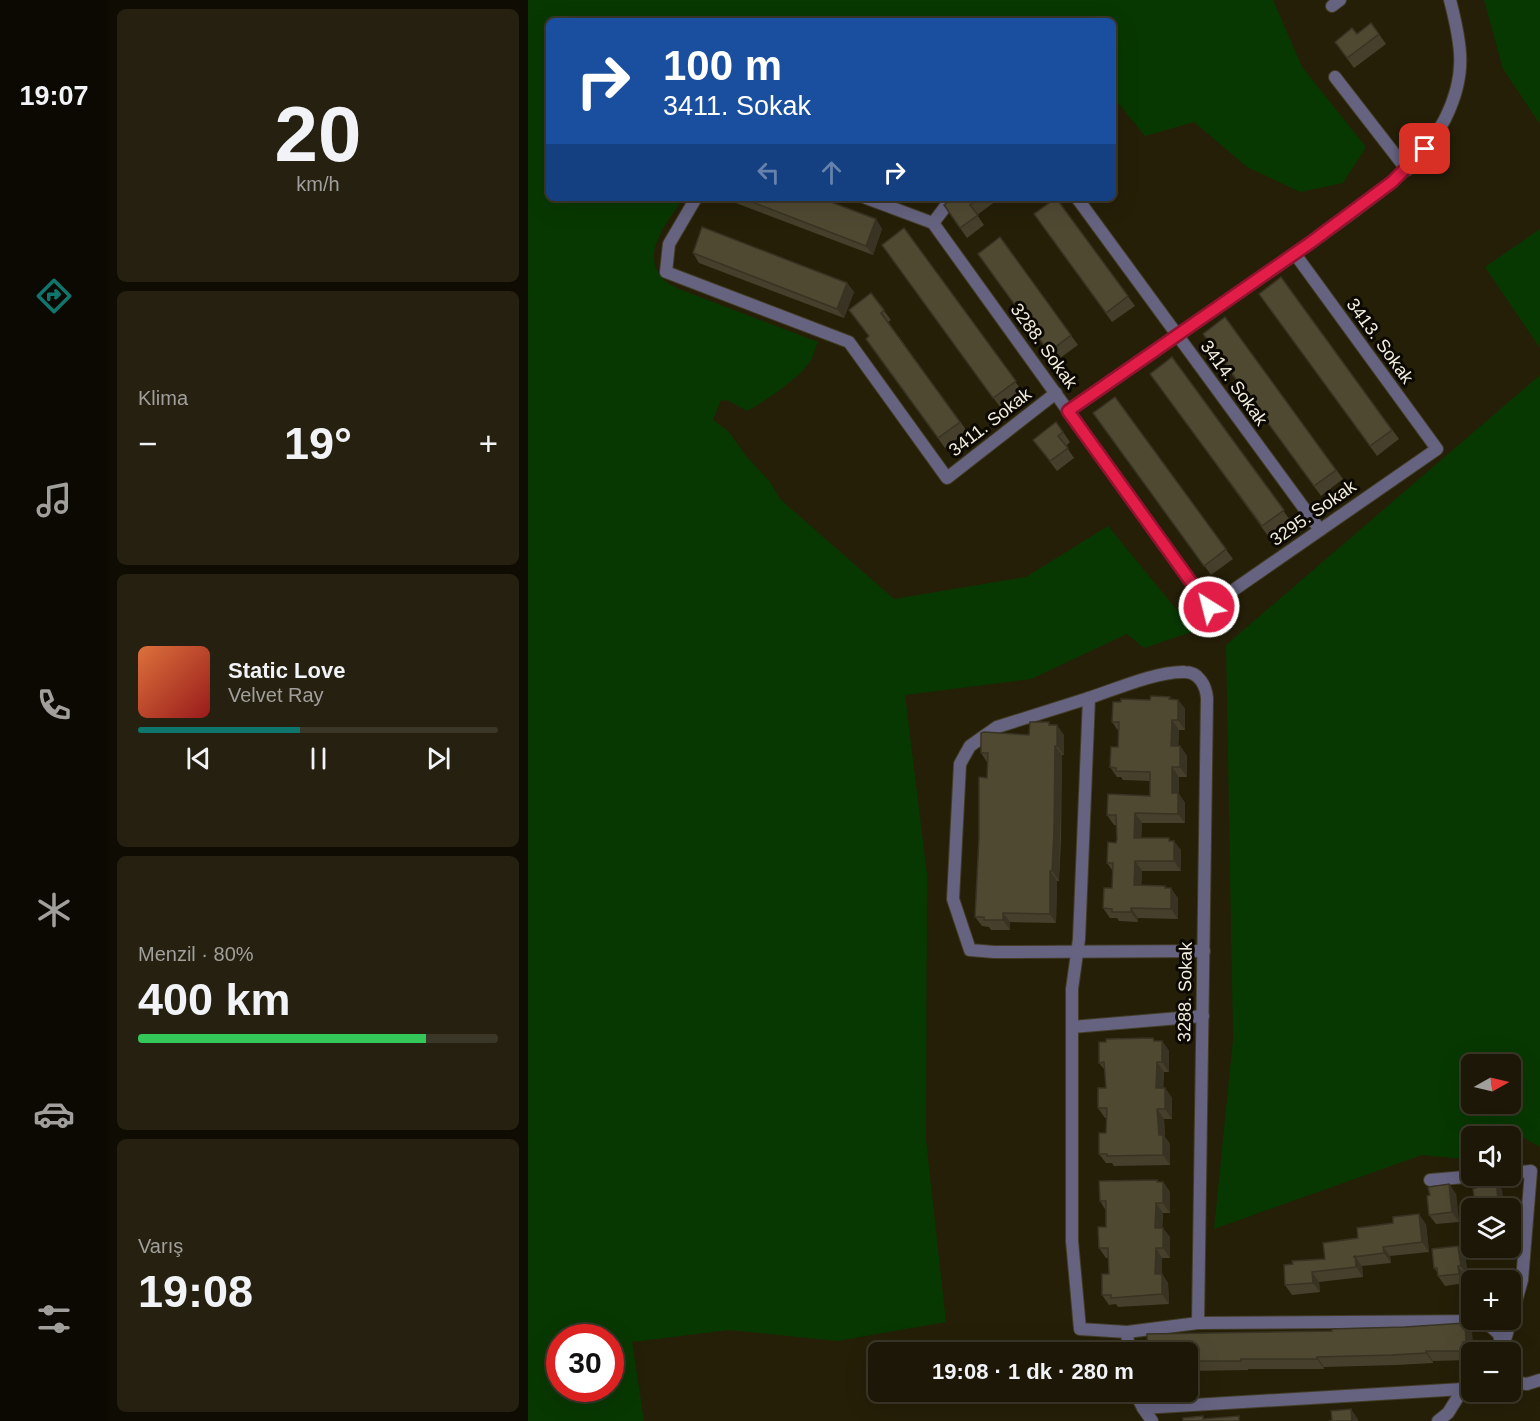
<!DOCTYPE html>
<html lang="tr">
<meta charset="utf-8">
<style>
:root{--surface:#1c1706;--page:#252010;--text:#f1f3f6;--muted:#a09f9b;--line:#3a3628;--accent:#0f766e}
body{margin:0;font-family:Arial,sans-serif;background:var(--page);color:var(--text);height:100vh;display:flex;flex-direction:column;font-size:22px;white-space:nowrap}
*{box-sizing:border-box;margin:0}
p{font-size:20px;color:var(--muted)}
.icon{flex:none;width:33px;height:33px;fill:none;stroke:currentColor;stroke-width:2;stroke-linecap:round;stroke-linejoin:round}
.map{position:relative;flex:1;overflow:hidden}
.side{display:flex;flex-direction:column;gap:9px;padding:9px;background:#0f0d03;width:420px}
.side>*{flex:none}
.banner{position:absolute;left:18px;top:18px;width:570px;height:183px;border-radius:9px;box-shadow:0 6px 24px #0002,0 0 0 2px var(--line);background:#1a4fa0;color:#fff;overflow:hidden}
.needle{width:39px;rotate:82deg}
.buttons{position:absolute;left:933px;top:1054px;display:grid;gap:12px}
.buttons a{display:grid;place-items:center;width:60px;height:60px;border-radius:9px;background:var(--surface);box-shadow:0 6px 24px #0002,0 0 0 2px var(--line);font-size:30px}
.speed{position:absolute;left:18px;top:1324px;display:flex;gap:12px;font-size:30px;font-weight:700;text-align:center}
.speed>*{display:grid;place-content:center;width:78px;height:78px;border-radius:50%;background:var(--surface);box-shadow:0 6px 24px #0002,0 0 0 2px var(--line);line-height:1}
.speed .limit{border:9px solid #d22;background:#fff;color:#111}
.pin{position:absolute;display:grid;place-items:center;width:51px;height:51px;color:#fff;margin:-26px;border-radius:12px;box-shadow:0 3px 9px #0006}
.me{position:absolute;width:66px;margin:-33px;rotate:324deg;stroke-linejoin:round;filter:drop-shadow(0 0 4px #0008)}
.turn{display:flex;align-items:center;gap:21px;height:126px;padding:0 18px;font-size:27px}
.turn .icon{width:78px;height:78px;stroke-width:2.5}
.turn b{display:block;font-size:42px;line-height:51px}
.lanes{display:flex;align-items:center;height:57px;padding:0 18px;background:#0003;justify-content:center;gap:30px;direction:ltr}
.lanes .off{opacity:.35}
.big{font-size:45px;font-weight:800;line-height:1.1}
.side .card{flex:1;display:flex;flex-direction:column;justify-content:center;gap:9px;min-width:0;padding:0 21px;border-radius:9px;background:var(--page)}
.side .dial{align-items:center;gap:0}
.dial b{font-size:78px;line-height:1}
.song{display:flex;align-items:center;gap:18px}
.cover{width:72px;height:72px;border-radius:9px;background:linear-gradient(135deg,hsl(20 70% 55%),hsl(0 70% 35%))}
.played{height:6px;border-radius:3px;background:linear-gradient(90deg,var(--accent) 45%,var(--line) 45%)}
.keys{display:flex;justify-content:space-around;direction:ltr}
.heat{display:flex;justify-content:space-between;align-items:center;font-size:33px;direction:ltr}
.charge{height:9px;border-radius:4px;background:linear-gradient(90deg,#34c759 80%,var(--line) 0)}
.trip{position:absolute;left:340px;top:1342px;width:330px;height:60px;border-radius:9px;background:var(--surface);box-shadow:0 6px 24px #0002,0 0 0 2px var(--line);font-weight:800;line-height:60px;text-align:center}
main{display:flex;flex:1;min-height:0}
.tab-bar{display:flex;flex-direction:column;width:108px;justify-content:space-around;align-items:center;background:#0b0902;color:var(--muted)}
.tab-bar .icon{width:42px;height:42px}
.tab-bar .on{color:var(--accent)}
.tab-bar b{font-size:27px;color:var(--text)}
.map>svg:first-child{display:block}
.green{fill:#083802;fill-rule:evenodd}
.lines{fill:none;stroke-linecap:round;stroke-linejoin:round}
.minor-casing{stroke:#423c26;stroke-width:14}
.minor{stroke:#65637f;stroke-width:12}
.wall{fill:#453f2b}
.shaded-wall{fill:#383323}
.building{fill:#504932;stroke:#383323;stroke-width:1.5}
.route-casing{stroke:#92132f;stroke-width:15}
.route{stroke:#e11d48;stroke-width:10}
.labels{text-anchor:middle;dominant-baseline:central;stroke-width:6;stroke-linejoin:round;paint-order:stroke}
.street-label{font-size:18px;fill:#f1eddf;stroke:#0c0902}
</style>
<main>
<nav class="tab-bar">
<b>19:07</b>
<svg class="icon on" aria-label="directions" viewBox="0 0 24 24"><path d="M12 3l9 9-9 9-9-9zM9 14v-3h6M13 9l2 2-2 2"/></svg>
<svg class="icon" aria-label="music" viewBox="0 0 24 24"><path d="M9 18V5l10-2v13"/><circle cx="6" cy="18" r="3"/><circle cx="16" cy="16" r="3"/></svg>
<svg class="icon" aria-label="phone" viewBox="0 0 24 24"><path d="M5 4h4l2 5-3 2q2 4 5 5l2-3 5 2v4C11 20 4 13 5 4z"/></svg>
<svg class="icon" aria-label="climate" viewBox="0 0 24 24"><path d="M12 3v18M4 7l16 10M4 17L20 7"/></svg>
<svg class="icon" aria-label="car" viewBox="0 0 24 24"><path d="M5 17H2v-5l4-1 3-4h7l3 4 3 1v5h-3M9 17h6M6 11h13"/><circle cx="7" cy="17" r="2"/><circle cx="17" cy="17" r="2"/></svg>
<svg class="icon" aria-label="filters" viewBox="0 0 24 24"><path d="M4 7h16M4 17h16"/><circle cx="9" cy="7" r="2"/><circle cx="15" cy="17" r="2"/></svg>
</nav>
<section class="side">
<div class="card dial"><b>20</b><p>km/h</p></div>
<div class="card"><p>Klima</p>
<div class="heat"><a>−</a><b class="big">19°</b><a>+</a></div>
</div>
<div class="card">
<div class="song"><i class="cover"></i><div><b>Static Love</b><p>Velvet Ray</p></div></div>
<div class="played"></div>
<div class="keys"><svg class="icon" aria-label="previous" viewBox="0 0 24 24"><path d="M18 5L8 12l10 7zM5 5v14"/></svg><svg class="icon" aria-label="pause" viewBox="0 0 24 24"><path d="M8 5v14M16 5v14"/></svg><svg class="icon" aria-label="next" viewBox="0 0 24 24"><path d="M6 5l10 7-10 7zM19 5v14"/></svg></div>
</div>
<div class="card"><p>Menzil · 80%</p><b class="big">400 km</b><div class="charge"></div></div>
<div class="card"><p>Varış</p><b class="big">19:08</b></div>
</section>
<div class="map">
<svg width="1012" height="1421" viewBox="0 0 1012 1421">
<rect width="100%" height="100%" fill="#251f08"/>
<g class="green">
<path d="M0 0H745L774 67 838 147 815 183 772 192 719 167 666 122 617 136 585 97V21H21V198H155C141 221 111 253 135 279 138 283 146 286 151 289L290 342C287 347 286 355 283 360 273 377 236 402 219 411L201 401 193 400 185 420 201 432 218 456 242 482 252 499 366 599 498 577 580 526 666 631 616 648 599 634 503 679 377 695 399 874 398 1140 418 1322 309 1341 201 1330 104 1342 116 1421H0ZM32 1338H82V1389H32Z"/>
<path d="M956 0H1012V124L975 69Z"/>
<path d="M1012 229V348L957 267Z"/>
<path d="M1012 375V1147L996 1138 983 1142 982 1137H944L943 1156 935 1159 894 1155 686 1229 705 1039 698 645ZM944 1065H982V1104H944Z"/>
</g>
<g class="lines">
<defs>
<g id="minor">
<path d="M804 6 812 0"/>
<path d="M807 77 879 170"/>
<path d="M168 198 141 244 138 272 321 342 419 478 528 393"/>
<path d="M338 198 405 223"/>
<path d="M549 198 792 530"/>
<path d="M405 223 681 607 909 449 767 254"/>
<path d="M405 223 424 198"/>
<path d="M540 411C600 369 660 327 720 286 754 263 788 239 821 215 857 188 896 161 917 119 939 75 934 46 922 0"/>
<path d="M561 698 469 727 442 746 432 764 425 899 442 950 466 952 676 951"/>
<path d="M544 1027 675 1016"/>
<path d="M902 1180 949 1176"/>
<path d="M599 1332 670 1323 957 1321 971 1334 975 1353"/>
<path d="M975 1347 994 1280 1003 1171 982 1173"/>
<path d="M601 1353 599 1332 552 1329 544 1241V989L551 939 561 698C588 689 629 671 657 672 671 672 678 686 679 698L670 1323"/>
<path d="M982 1378 984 1382 999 1384 1012 1380"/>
<path d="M607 1392 615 1408"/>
<path d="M624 1421 615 1408 935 1389 944 1384"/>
<path d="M910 1421 920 1413 935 1389"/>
</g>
</defs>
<use href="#minor" class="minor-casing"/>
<use href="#minor" class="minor"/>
</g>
<g class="wall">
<path d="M843 23 858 44 826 68 807 42 829 34Z"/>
<path d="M199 198H292L348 219 354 229 345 255 200 200Z"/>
<path d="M426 198H472L449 215 456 225 439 238 416 205Z"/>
<path d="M528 198 607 306 584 322 506 214Z"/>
<path d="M376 228 494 391 472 407 354 245Z"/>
<path d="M472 237 550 345 528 361 450 254Z"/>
<path d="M165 253 319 283 326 292 316 318 171 263Z"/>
<path d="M753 277 871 439 849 456 731 294Z"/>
<path d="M343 293 363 320 360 322 439 431 417 448 338 339 341 337Z"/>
<path d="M697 317 815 479 793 496 675 334Z"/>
<path d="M644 357 762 520 740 536 622 374Z"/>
<path d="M587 397 705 559 683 575 565 413Z"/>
<path d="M535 432 542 442 538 446 546 458 529 471 505 440Z"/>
<path d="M622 700H650L657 709V730H651L650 746H652L659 756V777H651V794L657 803V823H614L613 838 643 841 653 850V871H614L613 885 639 888 650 898V919L610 918V922L591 921 589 918H582L575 908 584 888V870L579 863 589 839 588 825H586L579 815 622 796V781L595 780 593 777H589L582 767 590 747 591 732 584 722 593 702Z"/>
<path d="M523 725 536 735V755H534L533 840 531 881H529L528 923 482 922V930H463L461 927 454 926 447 917 459 778V762L453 753 501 735Z"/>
<path d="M625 1038 627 1041H634L641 1051V1072H636L635 1088H637L644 1098V1119H636L637 1137 642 1144V1165L586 1166 584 1163H578L571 1154 578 1133 579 1118H577L570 1108 578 1088 577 1070 571 1063Z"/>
<path d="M629 1180 631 1182H635L642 1192V1213H635L634 1228 642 1237V1258H634V1274L640 1283 641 1304 590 1307 588 1304 581 1305 574 1295 581 1274 580 1258H578L571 1248 578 1227V1211L572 1201Z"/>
<path d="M921 1184 928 1194 931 1222 908 1224 901 1215 902 1195Z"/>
<path d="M898 1224 901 1252 862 1256 863 1263 834 1266 835 1277 791 1282 792 1292 764 1295 757 1285 765 1264 797 1259 830 1238Z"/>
<path d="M944 1248H975L972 1249 973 1256 950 1259 943 1249Z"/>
<path d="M937 1255 940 1275 937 1276V1283L917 1286 910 1276V1273L906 1268Z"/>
<path d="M937 1323 944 1332 945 1352H942V1360L905 1361V1363L869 1365 796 1367V1369H720V1370L660 1371V1353L804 1331 877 1327Z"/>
</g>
<g class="shaded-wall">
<path d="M348 219 354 229 345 255 338 246Z"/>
<path d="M319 283 326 292 316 318 309 309Z"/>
<path d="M650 700 657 709V730L650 720Z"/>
<path d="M644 720 651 730 650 756 643 746Z"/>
<path d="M529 725 536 735V755L529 746Z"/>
<path d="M527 746 534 755 531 881 524 871Z"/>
<path d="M652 746 659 756V777L652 767Z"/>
<path d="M644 767 651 777V794L657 803V823L650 814 644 793Z"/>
<path d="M607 813 614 823 613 847 606 838Z"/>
<path d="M641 838 646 844V841L653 850V871L646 861Z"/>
<path d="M607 861 614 871 613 895 606 885Z"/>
<path d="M522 871 529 881 528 923 522 914Z"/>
<path d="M637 886 643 894V888L650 898V919L643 909Z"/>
<path d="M603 908 610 918V922L603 912Z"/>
<path d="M475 913 482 922V930L475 920Z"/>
<path d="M634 1041 641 1051V1072L634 1062Z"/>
<path d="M629 1062 636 1072 635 1098 628 1088Z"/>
<path d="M637 1088 644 1098V1119L637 1109Z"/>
<path d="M629 1109 636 1119 637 1137 642 1144V1165L635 1155 631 1135Z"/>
<path d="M629 1180 635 1188V1182L642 1192V1213L635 1203Z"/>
<path d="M968 1181 974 1190 977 1209 971 1208Z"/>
<path d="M921 1184 928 1194 931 1222 924 1212Z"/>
<path d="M628 1203 635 1213 634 1237 627 1228Z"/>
<path d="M891 1214 898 1224 901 1252 894 1242Z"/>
<path d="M635 1228 642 1237V1258L635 1248Z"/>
<path d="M930 1246 937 1255 940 1275 933 1266Z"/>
<path d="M855 1247 862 1256 863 1263 856 1253Z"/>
<path d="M628 1248 634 1258V1274L640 1283 641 1304 634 1294 627 1274Z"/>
<path d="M967 1248 972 1249 973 1256Z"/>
<path d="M827 1256 834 1266 835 1277 828 1267Z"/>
<path d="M930 1266 937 1276V1283L931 1274Z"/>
<path d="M784 1272 791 1282 792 1292 785 1283Z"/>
<path d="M937 1323 944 1332 945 1352 938 1342Z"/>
<path d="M935 1342 942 1352V1360L935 1351Z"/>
<path d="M898 1351 905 1361V1363L898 1353Z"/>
<path d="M789 1357 796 1367V1369L789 1359Z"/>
<path d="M823 1409 830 1419V1421H824Z"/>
</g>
<g class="building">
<path d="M843 23 851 34 819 58 807 42 824 28 829 34Z"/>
<path d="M214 198H292L348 219 338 246Z"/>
<path d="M426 198H452L442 205 450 215 432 228 416 205Z"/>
<path d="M528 198 600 296 578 313 506 214Z"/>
<path d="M174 227 319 283 309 309 165 253Z"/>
<path d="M376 228 488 381 465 398 354 245Z"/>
<path d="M472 237 543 335 521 352 450 254Z"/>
<path d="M753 277 864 430 842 446 731 294Z"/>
<path d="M343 293 356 310 353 313 432 422 410 438 338 339 341 336 321 310Z"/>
<path d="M697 317 808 470 786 486 675 334Z"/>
<path d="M644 357 756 510 734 526 622 374Z"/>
<path d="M587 397 698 549 676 566 565 413Z"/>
<path d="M528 422 535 432 530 436 540 448 522 461 505 440Z"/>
<path d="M623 696 642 697 641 699 650 700V720H644L643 746H652V767H644V793H650V814L607 813 606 838H641V841H646V861H607L606 885 637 886V888H643V909L603 908V912H584V909L575 908 576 888H584L585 863H579L580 842 588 843 589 839 588 815H579L580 794 622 796V772L588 771V768L582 767 583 747H590L591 722H584L585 702H593V699L622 700Z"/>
<path d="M502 722H521V725H529V746H527L526 830 524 871H522V914L475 913V920H456V917H447L451 837V777L459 778 460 753H453V733L456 732 501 735Z"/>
<path d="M625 1038 626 1041H634V1062H629L628 1088H637V1109H629L631 1135H635V1155L579 1156V1154H571V1133H578L579 1108H570V1088H578L576 1062 571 1063V1042H578V1039Z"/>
<path d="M629 1180V1182H635V1203H628L627 1228H635V1248H628L627 1274H634V1294L583 1298V1295H574V1274H581L580 1248H571L570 1227H578V1201H572L571 1181Z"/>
<path d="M968 1181 971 1208 948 1209 945 1189 948 1188 947 1183Z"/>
<path d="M921 1184 924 1212 901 1215 899 1196 902 1195 900 1187Z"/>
<path d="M891 1214 894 1242 855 1247 856 1253 825 1257 827 1256 828 1267 784 1272 785 1283 757 1285 756 1265 765 1264 764 1261 797 1259 795 1243 830 1238 829 1228 865 1223V1217Z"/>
<path d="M944 1221V1248H954L943 1249 940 1222Z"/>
<path d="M930 1246 933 1266H930L931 1274 910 1276 909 1268H906L904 1249Z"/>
<path d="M937 1323 938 1342H935V1351H898V1353L863 1355 789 1357V1359H713V1361H660V1353H620L619 1334 804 1331V1329L877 1327Z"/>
<path d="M823 1409 824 1421H801L804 1420 803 1411Z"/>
<path d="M675 1416V1419L711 1416V1421H655V1418Z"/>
</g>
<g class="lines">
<defs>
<path id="route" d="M681 607 540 411 782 243 864 182 897 149"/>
</defs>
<use href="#route" class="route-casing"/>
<use href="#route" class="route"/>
</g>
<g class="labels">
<g class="street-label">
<text transform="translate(852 341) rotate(54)">3413. Sokak</text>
<text transform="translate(516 346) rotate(54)">3288. Sokak</text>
<text transform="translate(706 383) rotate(54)">3414. Sokak</text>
<text transform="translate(462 422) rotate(-38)">3411. Sokak</text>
<text transform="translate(785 513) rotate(-35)">3295. Sokak</text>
<text transform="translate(657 992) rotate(-89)">3288. Sokak</text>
</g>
</g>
</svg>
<div class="buttons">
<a><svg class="needle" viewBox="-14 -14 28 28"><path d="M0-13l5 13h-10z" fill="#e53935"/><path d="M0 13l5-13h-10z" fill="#a09f9b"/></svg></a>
<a><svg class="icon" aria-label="sound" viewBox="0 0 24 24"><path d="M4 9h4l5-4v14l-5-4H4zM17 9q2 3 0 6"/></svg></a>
<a><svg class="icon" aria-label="layers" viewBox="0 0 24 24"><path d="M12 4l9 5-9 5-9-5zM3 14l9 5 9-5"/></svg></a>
<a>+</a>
<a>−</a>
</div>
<div class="speed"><div class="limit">30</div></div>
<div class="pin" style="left:897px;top:149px;background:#d93025"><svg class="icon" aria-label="arrive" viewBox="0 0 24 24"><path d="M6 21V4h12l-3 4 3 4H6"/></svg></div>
<svg class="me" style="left:681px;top:607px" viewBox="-20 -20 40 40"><circle r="17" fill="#e11d48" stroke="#fff" stroke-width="3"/><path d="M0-11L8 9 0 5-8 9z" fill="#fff"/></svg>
<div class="trip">19:08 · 1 dk · 280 m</div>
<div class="banner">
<div class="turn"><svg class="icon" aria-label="right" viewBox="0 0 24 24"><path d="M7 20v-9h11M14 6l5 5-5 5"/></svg><div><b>100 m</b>3411. Sokak</div></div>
<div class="lanes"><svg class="icon off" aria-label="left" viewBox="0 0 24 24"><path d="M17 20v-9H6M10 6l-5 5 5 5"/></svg><svg class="icon off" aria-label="ahead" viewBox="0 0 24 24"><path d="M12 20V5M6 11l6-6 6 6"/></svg><svg class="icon" aria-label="right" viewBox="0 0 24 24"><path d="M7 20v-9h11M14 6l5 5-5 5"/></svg></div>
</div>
</div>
</main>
